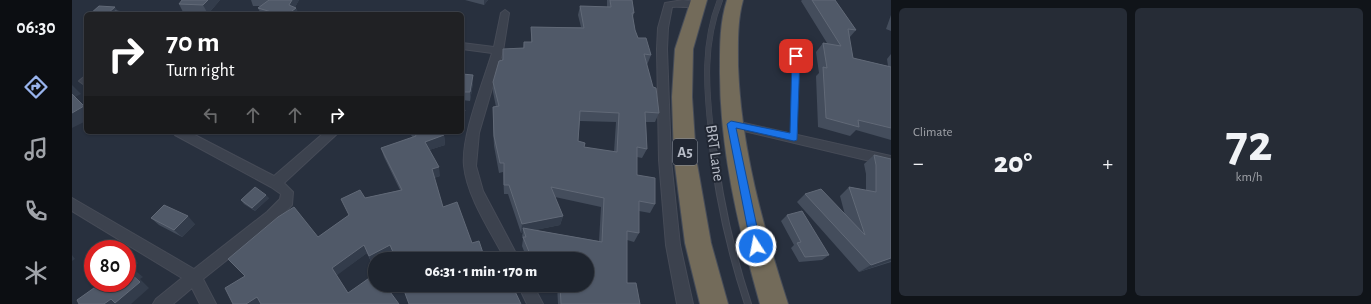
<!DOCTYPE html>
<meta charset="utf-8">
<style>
:root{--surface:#1e242e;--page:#262c36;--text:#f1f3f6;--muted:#a1a4aa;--line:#3c414a;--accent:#99b4ed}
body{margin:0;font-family:"Alegreya Sans",sans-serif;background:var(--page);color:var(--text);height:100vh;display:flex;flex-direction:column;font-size:15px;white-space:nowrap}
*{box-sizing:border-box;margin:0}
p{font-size:13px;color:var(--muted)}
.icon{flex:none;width:22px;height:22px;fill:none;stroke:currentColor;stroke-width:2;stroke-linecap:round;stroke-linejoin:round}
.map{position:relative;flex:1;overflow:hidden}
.drawer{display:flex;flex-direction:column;gap:8px;padding:8px;background:#101419;width:480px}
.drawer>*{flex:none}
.banner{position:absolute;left:12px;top:12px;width:380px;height:122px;border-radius:6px;box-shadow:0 1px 3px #0004,0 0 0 1px var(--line);background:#202124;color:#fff;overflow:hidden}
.speed{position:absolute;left:12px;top:240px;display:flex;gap:8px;font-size:20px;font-weight:700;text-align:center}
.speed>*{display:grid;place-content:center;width:52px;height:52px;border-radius:50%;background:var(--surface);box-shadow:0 1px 3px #0004,0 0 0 1px var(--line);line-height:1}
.speed .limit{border:6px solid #d22;background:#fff;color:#111}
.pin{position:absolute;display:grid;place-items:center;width:34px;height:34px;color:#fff;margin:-17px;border-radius:8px;box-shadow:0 2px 6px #0006}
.me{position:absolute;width:44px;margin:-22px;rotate:349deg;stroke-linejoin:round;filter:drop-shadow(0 0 3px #0008)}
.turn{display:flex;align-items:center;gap:14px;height:84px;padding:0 16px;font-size:18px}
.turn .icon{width:52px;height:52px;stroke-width:2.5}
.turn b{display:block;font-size:28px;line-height:34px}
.lanes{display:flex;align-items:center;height:38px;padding:0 16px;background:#0003;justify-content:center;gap:20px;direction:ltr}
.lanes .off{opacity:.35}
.big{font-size:30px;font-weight:800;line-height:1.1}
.drawer .tile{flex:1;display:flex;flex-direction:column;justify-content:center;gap:6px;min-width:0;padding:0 14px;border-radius:6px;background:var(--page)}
.drawer .dial{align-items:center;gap:0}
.dial b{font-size:52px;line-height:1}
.heat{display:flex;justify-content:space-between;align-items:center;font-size:22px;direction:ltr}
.drawer .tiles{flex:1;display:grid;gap:8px;grid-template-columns:repeat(2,1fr)}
.trip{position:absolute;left:296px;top:252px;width:226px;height:40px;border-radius:20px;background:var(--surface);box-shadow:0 1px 3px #0004,0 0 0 1px var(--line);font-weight:800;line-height:40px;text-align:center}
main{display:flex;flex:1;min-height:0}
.tabs{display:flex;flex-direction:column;width:72px;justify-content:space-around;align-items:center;background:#0c0e12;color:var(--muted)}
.tabs .icon{width:28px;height:28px}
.tabs .on{color:var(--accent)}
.tabs b{font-size:18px;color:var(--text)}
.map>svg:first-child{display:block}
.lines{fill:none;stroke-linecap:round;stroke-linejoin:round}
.lane-far1-casing{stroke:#464b57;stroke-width:6}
.lane-casing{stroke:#464b57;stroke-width:8}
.street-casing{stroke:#464b57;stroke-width:2}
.highway-casing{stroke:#474d59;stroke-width:2}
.lane-far1{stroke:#3c424e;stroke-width:5}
.lane{stroke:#3c424e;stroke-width:6}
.street{fill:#3c424e;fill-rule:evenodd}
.highway{fill:#736b5a;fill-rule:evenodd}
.wall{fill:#444d5c;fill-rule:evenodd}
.shaded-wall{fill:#333c4b}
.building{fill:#505968;stroke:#616977;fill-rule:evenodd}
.route{fill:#1a73e8;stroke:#114b97}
.labels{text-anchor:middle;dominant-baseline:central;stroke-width:4;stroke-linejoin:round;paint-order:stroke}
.shield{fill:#212733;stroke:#8b919c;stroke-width:1}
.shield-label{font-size:15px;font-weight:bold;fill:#b9bec9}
.street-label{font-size:16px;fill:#b9bec9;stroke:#212733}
</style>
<main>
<nav class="tabs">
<b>06:30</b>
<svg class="icon on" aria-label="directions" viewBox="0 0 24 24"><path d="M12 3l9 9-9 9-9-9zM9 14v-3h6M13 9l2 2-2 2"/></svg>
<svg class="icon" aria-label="music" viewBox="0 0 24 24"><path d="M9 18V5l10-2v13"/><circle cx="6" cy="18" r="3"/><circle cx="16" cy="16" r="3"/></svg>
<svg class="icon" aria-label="phone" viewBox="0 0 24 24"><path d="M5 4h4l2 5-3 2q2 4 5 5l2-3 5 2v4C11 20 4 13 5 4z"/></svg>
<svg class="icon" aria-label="climate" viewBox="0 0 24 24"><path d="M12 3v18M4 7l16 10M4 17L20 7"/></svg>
</nav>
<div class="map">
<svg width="819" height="304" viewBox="0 0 819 304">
<rect width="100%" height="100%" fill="#28303e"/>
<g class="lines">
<defs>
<g id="lane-far1">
<path d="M639 131C634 87 631 42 648 0"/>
<path d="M722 131 724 44"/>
</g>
<g id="lane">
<path d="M639 130C645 190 657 247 676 304"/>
<path d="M722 138V130"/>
</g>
<g id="street">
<path d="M611 0 628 3 629 5C625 9 608 6 600 7L596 28 595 49 599 160 608 245 621 304H605L594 245 587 160 585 49 586 28 593 3Z"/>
<path d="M433 10 437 13 431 51 407 133 404 166 411 191 447 259H433C419 232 395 197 392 166 389 136 411 83 420 53L390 49V43L422 47 429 13Z"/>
<path d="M12 77 14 78V86L7 81Z"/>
<path d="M659 120 819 156V166L655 127 653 124 655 121Z"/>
<path d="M101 132H117L202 176 253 132H267L212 183 221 192 220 205 205 220 131 279 144 304H128L120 288 101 304H81L84 299 110 278 0 211V198L122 269 195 212 208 199 209 194 199 187 103 135Z"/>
<path d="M446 285H461L471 304H455Z"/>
</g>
<g id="highway">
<path d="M619 0H635L621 49 620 97 624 158 639 243 656 304H628L613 243 602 158 600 97 603 49Z"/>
<path d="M655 0H671C665 22 666 44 666 66 669 148 691 227 716 304H688C666 226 647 147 648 66 648 44 648 22 655 0Z"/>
</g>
</defs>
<use href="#lane-far1" class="lane-far1-casing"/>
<use href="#lane" class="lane-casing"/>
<use href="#street" class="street-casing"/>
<use href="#highway" class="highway-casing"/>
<use href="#lane-far1" class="lane-far1"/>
<use href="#lane" class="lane"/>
<use href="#street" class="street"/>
<use href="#highway" class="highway"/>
</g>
<g class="wall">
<path d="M148 0 136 14 111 12 107 4Z"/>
<path d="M179 0H227L223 7 227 14H189L186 8 188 6H181Z"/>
<path d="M393 0H416L412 5Z"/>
<path d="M535 0H560L562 13 561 17 563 30 566 38 579 55 575 65 587 113 583 122H574L575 149 570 158 565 157V175L583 204 578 213 567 211V233L562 242 555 240V283L568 304H486L485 285H515V259H455L450 246 451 239 450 236 451 232 449 233 436 194H432L431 172 427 173 422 146 421 128V107H424L421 92V82L430 60 431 49 451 48 452 42H459V27H509L506 15 508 6 535 7ZM508 121 544 122 542 152 512 147 506 141ZM483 197 529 207 527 241 463 230 488 225 491 216Z"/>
<path d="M730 0H763L784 30 777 38 781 58 816 66 815 59 819 54V140L784 130 778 136 746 127 744 76 747 73 744 52 751 43H755L729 1Z"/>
<path d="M819 15V31L814 29Z"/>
<path d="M390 74 401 83 398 101 390 100Z"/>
<path d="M210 132H219L215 135Z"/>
<path d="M337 132H371L372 135 373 145 357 150 368 176 362 178 371 207 413 259H323L321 253 300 264 295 253 264 275 276 293 327 304H161L246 237 277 215 293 198 328 190 312 157 309 148 341 138Z"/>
<path d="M802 155 819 159V262L787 272 725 202 733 194 773 215 768 196 777 187 794 190V174L792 164Z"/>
<path d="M197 198 183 211 172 204 169 200Z"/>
<path d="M715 215 757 255 750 260 727 262 719 248 722 245 709 221Z"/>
<path d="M79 218 123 224 110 237 87 225Z"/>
</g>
<g class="shaded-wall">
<path d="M136 0H148L136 14 131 5Z"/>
<path d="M220 0H227L222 9 224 8 227 14H216L217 5Z"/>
<path d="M412 0H416L412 5Z"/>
<path d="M43 7 48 14H35Z"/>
<path d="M401 75V83L398 101V92Z"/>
<path d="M0 85 9 94 3 97 0 94Z"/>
<path d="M12 106 14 108V121L0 128V113Z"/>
<path d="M393 111V120L390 121V112Z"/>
<path d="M214 132H219L215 135Z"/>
<path d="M372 135 373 145 354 151 353 142Z"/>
<path d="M367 167 368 176 361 178 360 169Z"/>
<path d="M194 195 197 198 183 211 180 208Z"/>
<path d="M116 216 123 224 110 237 102 230Z"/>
<path d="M491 216 488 225 453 232 451 228V232L449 233 450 224Z"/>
<path d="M292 245 295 253 264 276 260 268Z"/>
<path d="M318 245 321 253 309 259H303V262L300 264 297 256Z"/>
<path d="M55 254 66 263 60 268 71 277 68 279 77 288 59 304H32L58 273 55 265Z"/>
<path d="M0 255 3 259 0 261Z"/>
<path d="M819 258V261L787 272 799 265Z"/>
<path d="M185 297 192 304H174Z"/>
</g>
<g class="building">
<path d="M110 0H136L131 5 107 4Z"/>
<path d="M197 0H220L217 5 224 8 216 14H206L186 8Z"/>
<path d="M538 0H560L562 13H560L563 30 566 38H574L579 55 572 54 581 87 584 88 587 113 573 112 575 149 565 147V175L583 178V204L567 201V233L555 231V283H564L568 304H489L488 285H515V259H487V257L479 259H460L451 237H454L451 228 530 242 532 198 479 187 491 216 450 224 437 185H432V163H428L422 136 421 107 427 106 421 82 427 61 431 60V49L452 48V42H460L459 27 512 28 508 6 539 7ZM508 111 547 113 545 152 512 147 513 143 506 141Z"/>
<path d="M740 0H763L784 30 776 29 781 58 819 67V128L786 120 787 127 754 118 751 67 755 68 751 43 769 46Z"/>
<path d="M27 6 43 7 35 14H18Z"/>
<path d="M43 11 63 13 62 14H39Z"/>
<path d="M390 74 401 75 398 92H390Z"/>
<path d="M0 94 12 106 0 113Z"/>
<path d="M390 106 393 111 390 112Z"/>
<path d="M342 132H371L372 135 353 142 367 167 360 169 371 207 385 202 400 243 407 241 413 259H324L318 245 297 256 292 245 260 268 276 293 303 274V285H313L327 304H189L185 297 174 304H161L153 288 173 276 156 259 206 217 222 207 246 237 277 215 269 199 288 190 293 198 330 190 309 148 344 136Z"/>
<path d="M802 155 819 159V258L799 265 733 194 749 189 793 235 777 187 804 192V165Z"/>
<path d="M183 187 194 195 180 208 169 200Z"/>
<path d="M92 205 116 216 102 230 79 218Z"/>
<path d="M730 211 757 255 733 257 725 243 729 242 715 215Z"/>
<path d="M55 265 61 270 58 273 68 282 43 303 39 299 32 304H7L5 300 29 283H55Z"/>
<path d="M330 285H440L449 304H337Z"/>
</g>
<path class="route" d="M724 54 728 56 725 140 722 141 664 128 689 246 688 249 684 251 680 249 679 246 655 124 659 121 718 133 720 56Z"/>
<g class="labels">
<rect class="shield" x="601" y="139" width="24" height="26" rx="3"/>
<g class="shield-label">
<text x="613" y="152">A5</text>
</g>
<g class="street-label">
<text transform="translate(643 153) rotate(82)">BRT Lane</text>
</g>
</g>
</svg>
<div class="speed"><div class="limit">80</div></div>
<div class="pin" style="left:724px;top:56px;background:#d93025"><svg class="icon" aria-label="arrive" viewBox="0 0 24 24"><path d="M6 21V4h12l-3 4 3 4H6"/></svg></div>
<svg class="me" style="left:684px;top:246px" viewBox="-20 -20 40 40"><circle r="17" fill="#1a73e8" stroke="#fff" stroke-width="3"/><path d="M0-11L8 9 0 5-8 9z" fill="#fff"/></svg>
<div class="trip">06:31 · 1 min · 170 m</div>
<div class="banner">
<div class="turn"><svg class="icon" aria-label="right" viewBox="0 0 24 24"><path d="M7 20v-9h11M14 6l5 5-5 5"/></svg><div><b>70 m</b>Turn right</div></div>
<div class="lanes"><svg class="icon off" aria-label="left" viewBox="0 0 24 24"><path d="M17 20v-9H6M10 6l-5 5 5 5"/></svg><svg class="icon off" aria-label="ahead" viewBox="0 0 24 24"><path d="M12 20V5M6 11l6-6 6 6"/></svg><svg class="icon off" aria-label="ahead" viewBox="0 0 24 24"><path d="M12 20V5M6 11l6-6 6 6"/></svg><svg class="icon" aria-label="right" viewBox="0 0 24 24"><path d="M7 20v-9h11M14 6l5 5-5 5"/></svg></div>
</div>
</div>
<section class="drawer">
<div class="tiles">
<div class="tile"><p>Climate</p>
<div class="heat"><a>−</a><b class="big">20°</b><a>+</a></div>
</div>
<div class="tile dial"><b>72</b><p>km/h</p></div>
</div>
</section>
</main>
